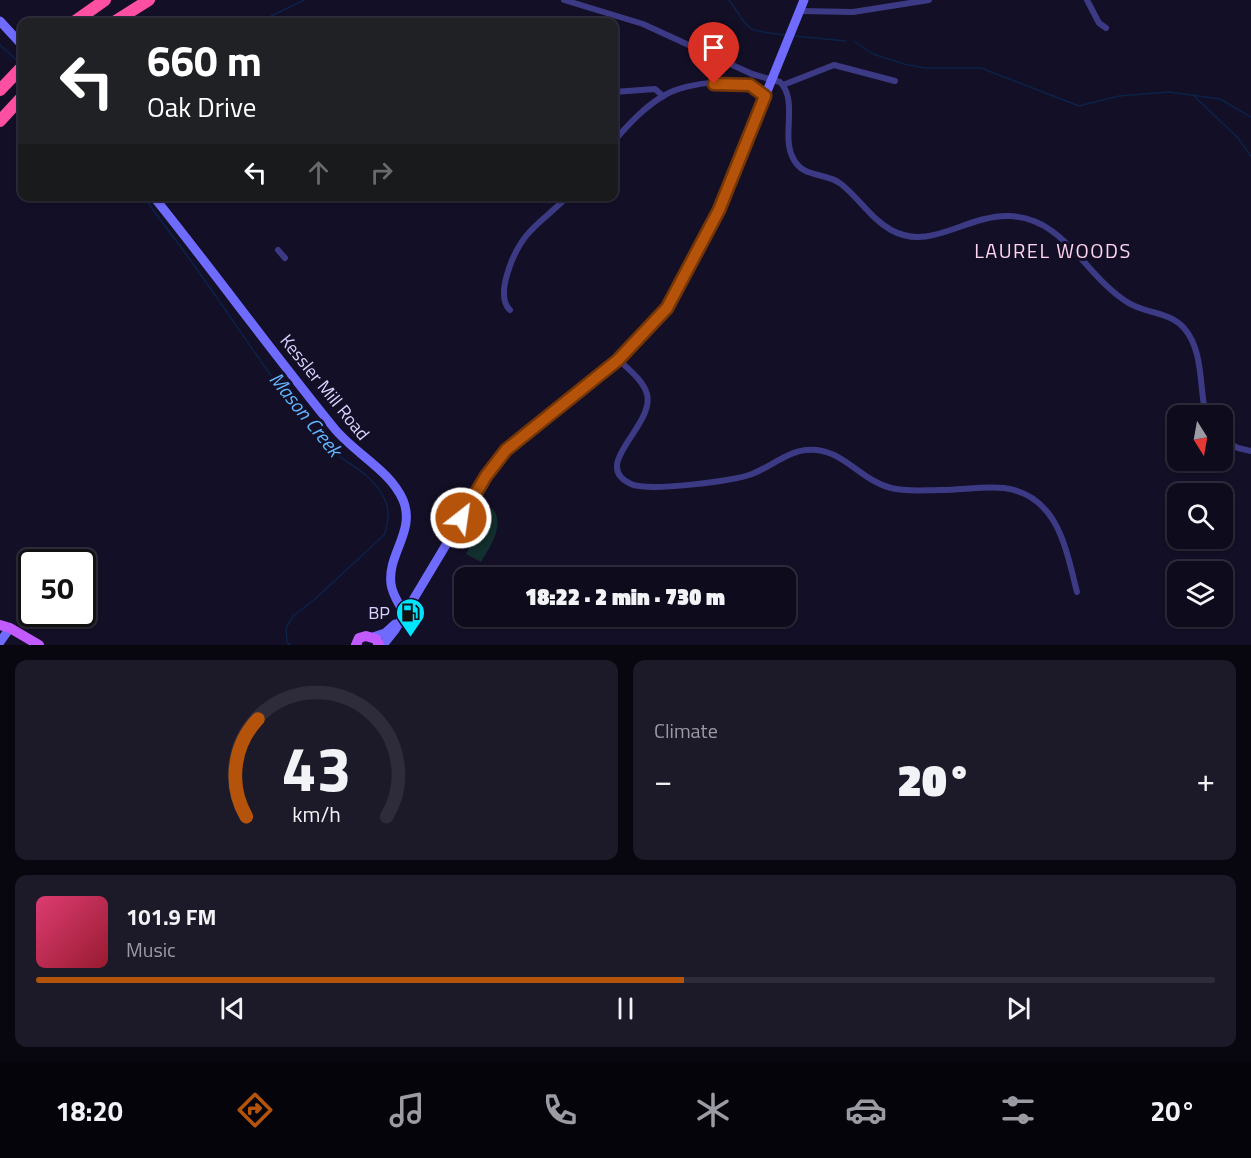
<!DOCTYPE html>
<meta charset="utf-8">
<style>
:root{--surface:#0e0b1c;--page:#1c1929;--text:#f1f3f6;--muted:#9b9ba3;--line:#2e2b3b;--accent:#b45309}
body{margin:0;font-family:"Titillium Web",sans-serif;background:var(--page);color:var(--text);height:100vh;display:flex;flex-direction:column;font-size:22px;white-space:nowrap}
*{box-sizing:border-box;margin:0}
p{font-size:20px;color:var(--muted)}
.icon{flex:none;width:33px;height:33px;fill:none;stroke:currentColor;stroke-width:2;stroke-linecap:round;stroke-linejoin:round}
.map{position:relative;height:645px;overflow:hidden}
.sheet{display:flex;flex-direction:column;gap:15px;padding:15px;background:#08060f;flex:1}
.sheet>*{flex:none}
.banner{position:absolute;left:18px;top:18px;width:600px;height:183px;border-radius:12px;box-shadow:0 2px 4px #0004,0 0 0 2px var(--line);background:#202124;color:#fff;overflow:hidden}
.needle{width:39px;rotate:169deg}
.controls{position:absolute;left:1167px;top:405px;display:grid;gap:12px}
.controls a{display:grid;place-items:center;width:66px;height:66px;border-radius:12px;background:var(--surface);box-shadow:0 2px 4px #0004,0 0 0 2px var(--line);font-size:30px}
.speed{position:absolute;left:18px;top:549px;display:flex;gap:12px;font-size:30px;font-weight:700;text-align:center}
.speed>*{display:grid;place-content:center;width:78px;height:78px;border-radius:50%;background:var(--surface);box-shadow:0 2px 4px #0004,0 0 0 2px var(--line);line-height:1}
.speed .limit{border:3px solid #111;border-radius:9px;background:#fff;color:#111}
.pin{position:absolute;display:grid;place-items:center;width:51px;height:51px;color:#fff;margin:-62px -26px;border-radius:50% 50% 50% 0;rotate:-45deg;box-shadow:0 0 6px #0007}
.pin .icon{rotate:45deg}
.me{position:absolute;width:66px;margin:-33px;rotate:30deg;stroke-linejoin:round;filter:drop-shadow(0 0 4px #0008)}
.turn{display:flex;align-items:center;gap:21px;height:126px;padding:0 30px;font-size:27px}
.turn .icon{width:78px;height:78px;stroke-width:2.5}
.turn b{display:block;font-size:42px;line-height:51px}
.lanes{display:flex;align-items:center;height:57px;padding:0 30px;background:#0003;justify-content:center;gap:30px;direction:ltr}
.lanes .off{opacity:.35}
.big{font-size:45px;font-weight:800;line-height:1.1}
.sheet .widget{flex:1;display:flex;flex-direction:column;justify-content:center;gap:9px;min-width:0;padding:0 21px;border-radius:12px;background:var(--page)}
.sheet .dial{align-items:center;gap:0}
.dial svg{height:156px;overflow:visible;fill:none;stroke:var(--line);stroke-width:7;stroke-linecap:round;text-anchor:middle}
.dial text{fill:var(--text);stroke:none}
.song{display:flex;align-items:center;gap:18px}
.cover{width:72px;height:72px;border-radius:9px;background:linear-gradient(135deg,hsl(340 70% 55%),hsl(350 70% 35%))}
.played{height:6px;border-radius:3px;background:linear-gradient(90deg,var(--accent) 55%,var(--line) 55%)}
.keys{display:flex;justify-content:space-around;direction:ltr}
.heat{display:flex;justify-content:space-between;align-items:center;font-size:33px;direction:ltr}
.sheet .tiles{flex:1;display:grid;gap:15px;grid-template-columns:1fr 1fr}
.widget:last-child{grid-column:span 2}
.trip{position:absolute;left:454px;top:567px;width:342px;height:60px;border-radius:12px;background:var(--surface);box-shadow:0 2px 4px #0004,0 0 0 2px var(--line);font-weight:800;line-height:60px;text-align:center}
.dock{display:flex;height:96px;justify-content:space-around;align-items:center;background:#06040b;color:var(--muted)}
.dock .icon{width:42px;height:42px}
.dock .active{color:var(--accent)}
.dock b{font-size:27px;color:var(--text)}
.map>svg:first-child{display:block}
.green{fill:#12302f}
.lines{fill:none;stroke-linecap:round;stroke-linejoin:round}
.stream{stroke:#0c2248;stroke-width:1.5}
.street{stroke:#3d3a85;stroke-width:6}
.secondary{stroke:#6f6bff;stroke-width:9}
.primary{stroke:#c25bff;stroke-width:10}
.highway{stroke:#ff4fa3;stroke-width:12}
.route-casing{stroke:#753606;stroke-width:15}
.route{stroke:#b45309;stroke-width:10}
.labels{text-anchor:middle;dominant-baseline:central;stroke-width:6;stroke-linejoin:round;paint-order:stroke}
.street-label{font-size:18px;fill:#d9d4ff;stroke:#130f26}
.poi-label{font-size:18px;fill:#d9d4ff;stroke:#130f26;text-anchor:end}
.neighbourhood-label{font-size:20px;letter-spacing:1.5px;fill:#ffd6f0;stroke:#130f26}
.water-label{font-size:20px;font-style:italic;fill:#62b6ff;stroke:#130f26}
</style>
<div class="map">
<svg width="1251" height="645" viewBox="0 0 1251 645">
<rect width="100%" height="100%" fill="#130f26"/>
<path class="green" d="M492 508C506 524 490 547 481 562L466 554Z"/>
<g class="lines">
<g class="stream">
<path d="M729 0C752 32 743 30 785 35"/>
<path d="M222 22 269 17 304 0"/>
<path d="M794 36 846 41"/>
<path d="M855 42 873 54 904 64 925 68H981L1079 106 1119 96 1169 92 1220 99 1251 117"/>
<path d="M0 45 20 63"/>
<path d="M1192 94 1238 138 1251 156"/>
<path d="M143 196C163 224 184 250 203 278 244 335 281 396 329 448 341 460 357 466 369 478 387 496 393 511 384 535L315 599 293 616 286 628 287 642 290 645"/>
</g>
<g class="street">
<path d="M564 0 643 24 752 74 780 82C798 100 782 134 792 156 802 180 825 171 841 184 859 198 871 219 891 230 931 252 965 215 1009 216 1065 218 1084 275 1127 302 1145 314 1169 311 1184 328 1204 351 1199 388 1206 416"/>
<path d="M1087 0 1099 23 1106 28"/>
<path d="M800 11 853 12 929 0"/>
<path d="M783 85 834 65 895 81"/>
<path d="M614 92 655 89 663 96"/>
<path d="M614 141C628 125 645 106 665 95 686 82 748 74 765 96"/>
<path d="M457 198 458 196"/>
<path d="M278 250 285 258"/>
<path d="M510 310C494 295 514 251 526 236 537 222 555 210 568 196"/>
<path d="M618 359C628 369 643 380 647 394 655 426 589 465 631 484 649 492 733 481 752 474 770 467 787 452 806 450 841 446 859 480 891 488 906 492 925 490 941 490 961 490 984 486 1004 488 1058 495 1066 549 1077 592"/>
<path d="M1222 440 1238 448 1251 451"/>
</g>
<g class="secondary">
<path d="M0 21 22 45"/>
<path d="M153 196C215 273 272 352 334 428 354 453 390 470 403 500 416 531 387 554 391 584 392 594 399 604 404 613"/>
<path d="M373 637 385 633 395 624"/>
<path d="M0 642 10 628"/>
<path d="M383 645 395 630 495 463 517 439 618 359 667 308 719 210 804 0"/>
</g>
<g class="primary">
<path d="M0 625 10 628 39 645"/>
<path d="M356 645 359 638 366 636 376 639 379 645"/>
</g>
<g class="highway">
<path d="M74 22 105 0"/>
<path d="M114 22 149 0"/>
<path d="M0 90 22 67"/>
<path d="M0 121 22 97"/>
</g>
</g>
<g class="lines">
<defs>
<path id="route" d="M461 518 486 476 506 450 618 360 667 308 719 210 765 96 750 85 714 84"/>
</defs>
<use href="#route" class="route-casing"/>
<use href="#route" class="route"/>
</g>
<defs>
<symbol id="fuel-pin" viewBox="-11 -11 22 30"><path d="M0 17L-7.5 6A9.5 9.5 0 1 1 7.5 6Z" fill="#00e5ff" stroke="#130f26"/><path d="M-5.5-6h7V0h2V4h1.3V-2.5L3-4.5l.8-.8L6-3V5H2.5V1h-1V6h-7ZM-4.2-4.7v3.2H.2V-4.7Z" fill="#111"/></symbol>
</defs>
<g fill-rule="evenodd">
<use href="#fuel-pin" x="394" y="596" width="33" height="45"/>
</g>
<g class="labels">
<g class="street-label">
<text transform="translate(325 387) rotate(51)">Kessler Mill Road</text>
</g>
<g class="poi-label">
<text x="390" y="612">BP</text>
</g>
<g class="neighbourhood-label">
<text x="1053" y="250">LAUREL WOODS</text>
</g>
<g class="water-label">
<text transform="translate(306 414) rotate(51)">Mason Creek</text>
</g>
</g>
</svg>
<div class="controls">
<a><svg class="needle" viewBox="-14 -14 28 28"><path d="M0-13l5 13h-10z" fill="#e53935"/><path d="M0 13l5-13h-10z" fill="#9b9ba3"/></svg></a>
<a><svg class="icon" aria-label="search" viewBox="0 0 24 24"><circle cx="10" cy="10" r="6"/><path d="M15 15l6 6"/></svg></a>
<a><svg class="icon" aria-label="layers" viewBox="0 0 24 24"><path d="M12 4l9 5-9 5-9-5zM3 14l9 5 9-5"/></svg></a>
</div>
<div class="speed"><div class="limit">50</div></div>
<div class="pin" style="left:714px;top:84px;background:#d93025"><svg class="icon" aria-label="arrive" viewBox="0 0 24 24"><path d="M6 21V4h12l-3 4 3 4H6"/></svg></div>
<svg class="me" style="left:461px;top:518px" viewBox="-20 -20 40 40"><circle r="17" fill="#b45309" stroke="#fff" stroke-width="3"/><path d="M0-11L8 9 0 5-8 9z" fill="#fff"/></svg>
<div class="trip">18:22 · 2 min · 730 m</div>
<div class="banner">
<div class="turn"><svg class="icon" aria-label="left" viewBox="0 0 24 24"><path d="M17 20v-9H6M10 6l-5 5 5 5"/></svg><div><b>660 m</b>Oak Drive</div></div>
<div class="lanes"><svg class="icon" aria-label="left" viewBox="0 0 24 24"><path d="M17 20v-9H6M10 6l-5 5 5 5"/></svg><svg class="icon off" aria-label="ahead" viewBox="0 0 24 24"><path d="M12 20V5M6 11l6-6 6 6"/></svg><svg class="icon off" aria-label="right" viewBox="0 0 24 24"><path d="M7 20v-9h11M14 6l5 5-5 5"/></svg></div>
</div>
</div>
<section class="sheet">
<div class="tiles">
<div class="widget dial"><svg viewBox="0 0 100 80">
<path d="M14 69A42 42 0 1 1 86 69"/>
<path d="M14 69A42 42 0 0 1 20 19" stroke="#b45309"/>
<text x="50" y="56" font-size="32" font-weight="700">43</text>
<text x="50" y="72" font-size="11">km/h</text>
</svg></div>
<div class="widget"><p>Climate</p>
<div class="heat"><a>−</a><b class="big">20°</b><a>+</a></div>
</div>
<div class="widget">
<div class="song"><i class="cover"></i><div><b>101.9 FM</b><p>Music</p></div></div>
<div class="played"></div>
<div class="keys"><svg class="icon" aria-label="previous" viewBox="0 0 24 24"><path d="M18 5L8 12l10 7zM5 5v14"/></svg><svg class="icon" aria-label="pause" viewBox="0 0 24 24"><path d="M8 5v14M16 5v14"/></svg><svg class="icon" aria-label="next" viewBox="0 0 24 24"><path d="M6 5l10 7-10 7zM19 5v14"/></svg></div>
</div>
</div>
</section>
<nav class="dock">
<b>18:20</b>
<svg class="icon active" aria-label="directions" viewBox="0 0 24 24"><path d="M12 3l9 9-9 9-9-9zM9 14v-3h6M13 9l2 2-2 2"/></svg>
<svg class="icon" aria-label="music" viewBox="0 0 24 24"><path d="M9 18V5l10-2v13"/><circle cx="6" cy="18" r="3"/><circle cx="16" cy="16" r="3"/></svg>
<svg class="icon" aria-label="phone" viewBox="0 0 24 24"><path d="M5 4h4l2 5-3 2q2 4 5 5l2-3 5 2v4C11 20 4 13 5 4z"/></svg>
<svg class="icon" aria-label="climate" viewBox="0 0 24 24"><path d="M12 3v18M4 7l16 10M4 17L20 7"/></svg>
<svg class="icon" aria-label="car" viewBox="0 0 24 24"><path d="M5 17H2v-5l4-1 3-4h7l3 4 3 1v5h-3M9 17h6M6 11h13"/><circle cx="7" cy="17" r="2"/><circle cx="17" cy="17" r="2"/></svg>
<svg class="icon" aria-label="filters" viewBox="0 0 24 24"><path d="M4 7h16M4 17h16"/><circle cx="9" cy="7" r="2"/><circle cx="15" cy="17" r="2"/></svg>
<b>20°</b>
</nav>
